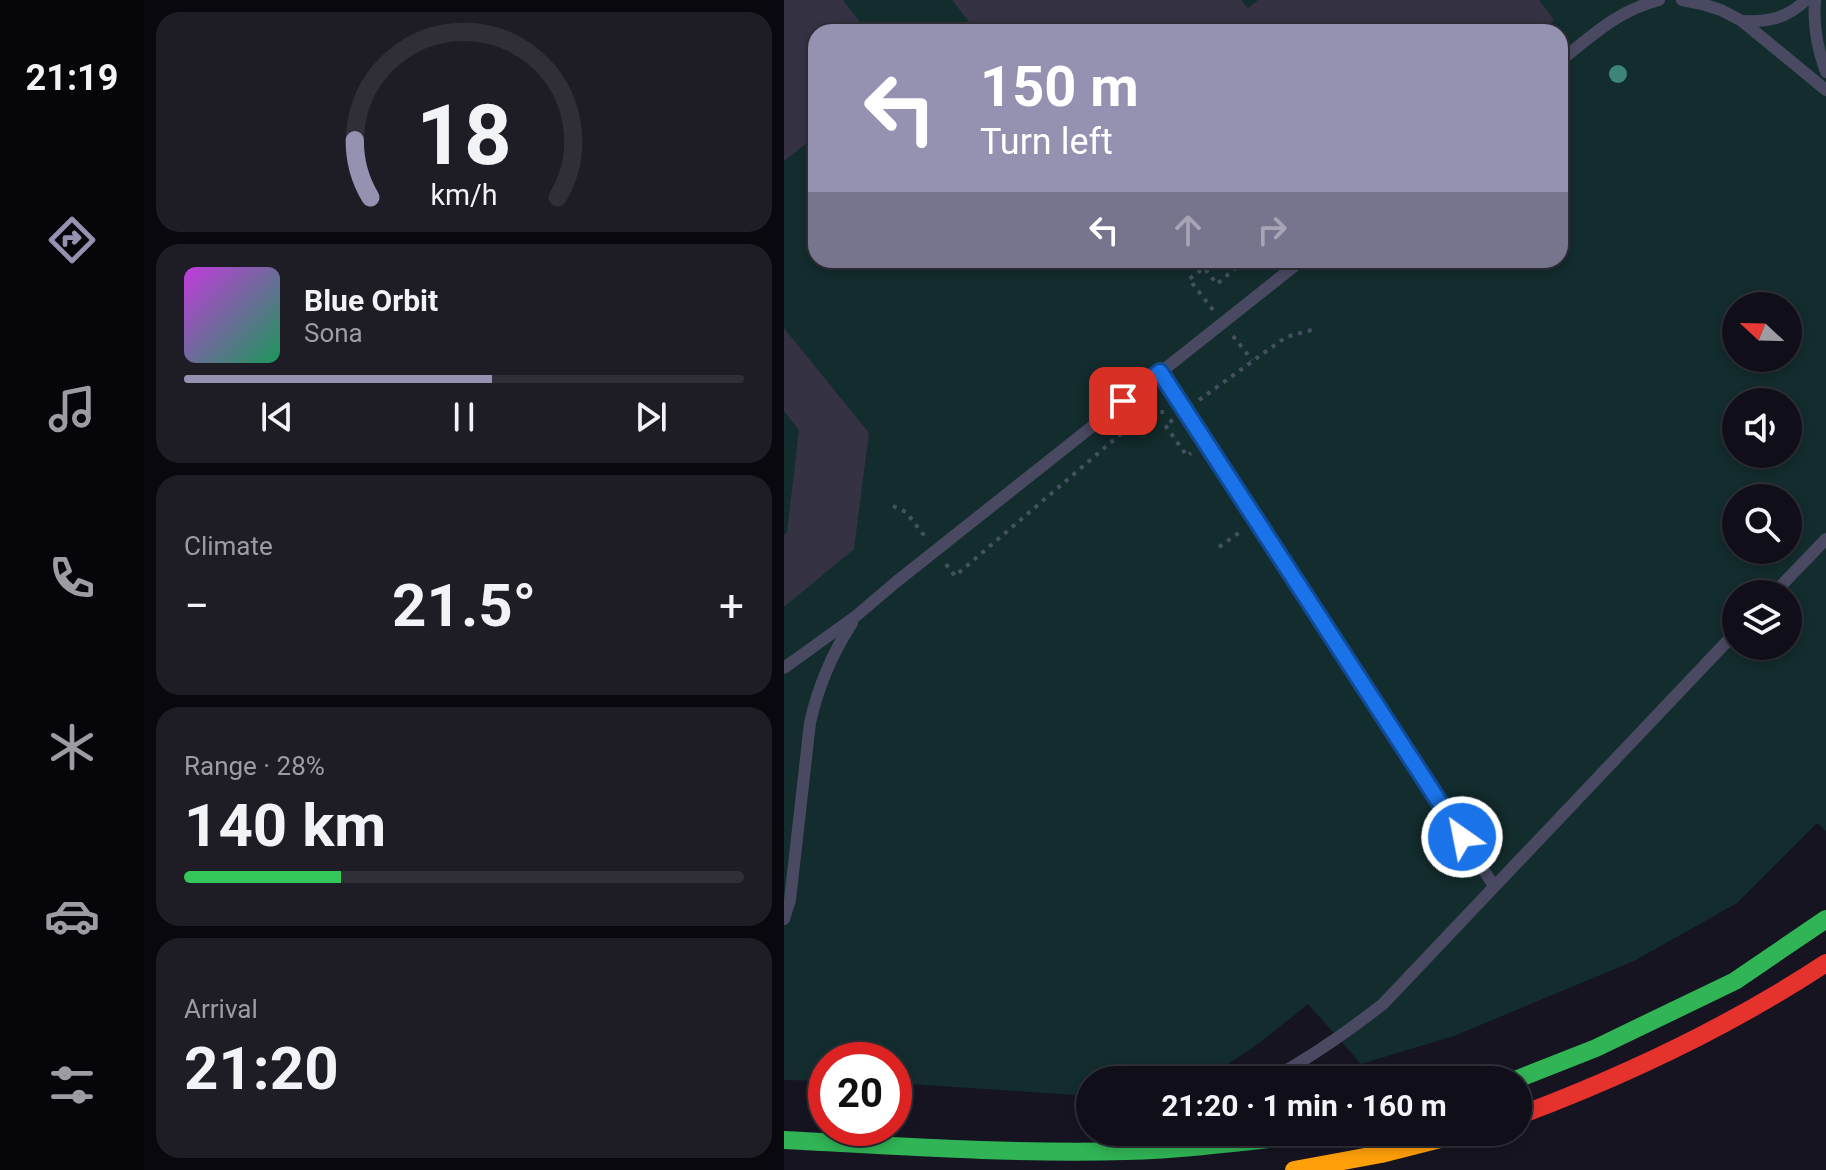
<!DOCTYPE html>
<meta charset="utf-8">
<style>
:root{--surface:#100f19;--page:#1e1d26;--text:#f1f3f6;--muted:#9c9ca2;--line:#302f38;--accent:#9591b1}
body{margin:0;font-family:Roboto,sans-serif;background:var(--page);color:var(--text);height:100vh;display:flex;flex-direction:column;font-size:30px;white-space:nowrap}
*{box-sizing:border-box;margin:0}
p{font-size:26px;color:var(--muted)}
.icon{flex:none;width:44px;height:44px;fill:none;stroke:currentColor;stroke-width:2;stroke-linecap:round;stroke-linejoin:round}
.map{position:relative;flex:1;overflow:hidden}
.drawer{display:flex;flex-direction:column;gap:12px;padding:12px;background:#09080e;width:640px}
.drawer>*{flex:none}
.guide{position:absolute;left:24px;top:24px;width:760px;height:244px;border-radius:24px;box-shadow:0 4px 12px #0003,0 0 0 2px var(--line);background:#9591b1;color:#fff;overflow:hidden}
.needle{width:52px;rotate:292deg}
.buttons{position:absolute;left:938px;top:292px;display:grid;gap:16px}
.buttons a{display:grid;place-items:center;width:80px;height:80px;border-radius:50%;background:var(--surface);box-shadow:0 4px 12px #0003,0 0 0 2px var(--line);font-size:40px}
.speed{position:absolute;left:24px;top:1042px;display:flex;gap:16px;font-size:40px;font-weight:700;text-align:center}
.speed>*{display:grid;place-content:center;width:104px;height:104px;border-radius:50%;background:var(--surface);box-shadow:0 4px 12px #0003,0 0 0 2px var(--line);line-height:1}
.speed .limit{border:12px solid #d22;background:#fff;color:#111}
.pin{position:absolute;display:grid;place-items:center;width:68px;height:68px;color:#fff;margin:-34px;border-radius:16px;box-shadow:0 4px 12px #0006}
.me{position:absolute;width:88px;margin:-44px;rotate:327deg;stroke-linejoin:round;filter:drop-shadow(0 0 6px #0008)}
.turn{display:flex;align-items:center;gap:28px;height:168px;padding:0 40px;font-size:36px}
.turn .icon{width:104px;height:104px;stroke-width:2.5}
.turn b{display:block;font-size:56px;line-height:68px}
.lanes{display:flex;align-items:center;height:76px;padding:0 40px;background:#0003;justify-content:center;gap:40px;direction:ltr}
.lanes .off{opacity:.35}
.big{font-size:60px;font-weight:700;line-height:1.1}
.drawer .tile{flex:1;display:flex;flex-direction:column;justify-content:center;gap:12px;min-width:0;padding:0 28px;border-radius:24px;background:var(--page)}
.drawer .dial{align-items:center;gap:0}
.dial svg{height:208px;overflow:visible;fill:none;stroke:var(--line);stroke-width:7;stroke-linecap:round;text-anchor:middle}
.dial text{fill:var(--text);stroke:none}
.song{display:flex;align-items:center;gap:24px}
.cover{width:96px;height:96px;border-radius:12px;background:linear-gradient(135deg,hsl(290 70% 55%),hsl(150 70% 35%))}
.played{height:8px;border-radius:4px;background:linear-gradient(90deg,var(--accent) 55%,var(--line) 55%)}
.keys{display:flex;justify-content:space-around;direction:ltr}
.heat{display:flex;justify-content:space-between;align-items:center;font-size:44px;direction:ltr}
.charge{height:12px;border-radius:6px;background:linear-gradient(90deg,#34c759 28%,var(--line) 0)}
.trip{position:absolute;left:292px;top:1066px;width:456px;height:80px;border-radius:40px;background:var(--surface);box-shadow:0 4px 12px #0003,0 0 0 2px var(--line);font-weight:700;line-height:80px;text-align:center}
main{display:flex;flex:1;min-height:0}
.dock{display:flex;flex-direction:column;width:144px;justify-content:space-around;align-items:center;background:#06060a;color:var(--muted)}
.dock .icon{width:56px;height:56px}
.dock .selected{color:var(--accent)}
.dock b{font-size:36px;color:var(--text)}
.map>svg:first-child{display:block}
.green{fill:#132c2d;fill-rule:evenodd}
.building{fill:#343243}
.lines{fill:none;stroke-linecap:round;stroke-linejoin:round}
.path{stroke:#44505f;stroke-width:4;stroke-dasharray:4 6;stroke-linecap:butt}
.lane{stroke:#4a4962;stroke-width:12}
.fast{stroke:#30b455;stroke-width:18}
.slow{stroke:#ff9f0a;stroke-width:18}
.jam{stroke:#e5322d;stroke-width:18}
.tree{fill:#3e8478}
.route-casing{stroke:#114b97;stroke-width:20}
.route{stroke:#1a73e8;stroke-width:14}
</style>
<main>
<nav class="dock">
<b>21:19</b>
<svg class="icon selected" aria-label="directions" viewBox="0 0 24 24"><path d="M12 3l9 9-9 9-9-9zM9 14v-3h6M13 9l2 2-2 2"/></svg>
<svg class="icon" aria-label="music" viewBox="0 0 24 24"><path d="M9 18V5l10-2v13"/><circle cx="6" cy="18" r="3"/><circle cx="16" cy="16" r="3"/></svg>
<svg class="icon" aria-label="phone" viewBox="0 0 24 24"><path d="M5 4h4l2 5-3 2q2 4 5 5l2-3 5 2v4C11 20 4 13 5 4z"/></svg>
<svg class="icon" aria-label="climate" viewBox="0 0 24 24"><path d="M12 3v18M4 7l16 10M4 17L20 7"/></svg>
<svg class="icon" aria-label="car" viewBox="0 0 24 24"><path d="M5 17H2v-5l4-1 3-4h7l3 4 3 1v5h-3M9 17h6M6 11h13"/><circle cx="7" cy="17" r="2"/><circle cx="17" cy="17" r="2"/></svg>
<svg class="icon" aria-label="filters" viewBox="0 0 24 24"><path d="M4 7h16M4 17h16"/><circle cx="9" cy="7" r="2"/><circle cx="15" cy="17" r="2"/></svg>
</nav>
<section class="drawer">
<div class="tile dial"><svg viewBox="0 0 100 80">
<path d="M14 69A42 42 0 1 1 86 69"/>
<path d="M14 69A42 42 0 0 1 8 47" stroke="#9591b1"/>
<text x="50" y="56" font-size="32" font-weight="700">18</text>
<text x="50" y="72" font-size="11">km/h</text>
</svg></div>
<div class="tile">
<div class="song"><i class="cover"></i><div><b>Blue Orbit</b><p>Sona</p></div></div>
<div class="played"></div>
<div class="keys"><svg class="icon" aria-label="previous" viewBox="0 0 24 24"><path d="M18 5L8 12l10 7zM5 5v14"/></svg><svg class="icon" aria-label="pause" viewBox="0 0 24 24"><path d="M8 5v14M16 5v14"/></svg><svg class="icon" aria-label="next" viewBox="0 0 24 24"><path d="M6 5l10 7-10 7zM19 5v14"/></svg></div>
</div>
<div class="tile"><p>Climate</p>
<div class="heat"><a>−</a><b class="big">21.5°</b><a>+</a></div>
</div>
<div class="tile"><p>Range · 28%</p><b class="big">140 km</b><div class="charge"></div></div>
<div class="tile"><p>Arrival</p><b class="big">21:20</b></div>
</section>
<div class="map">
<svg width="1042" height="1170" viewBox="0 0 1042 1170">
<rect width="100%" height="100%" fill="#161421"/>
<path class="green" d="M0 0H1042V831L1033 823 953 903 850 961 670 1036 577 1064 524 1004C489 1032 453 1064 411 1080H306V1096L110 1083V1060H42V1081L0 1080ZM32 32H776V260H32ZM952 306H1004V358H952ZM952 402H1004V454H952ZM952 498H1004V550H952ZM952 594H1004V646H952Z"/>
<g class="building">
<path d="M0 0H59L84 32H32V136L0 161Z"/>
<path d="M168 0H457L464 8 474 0H755L770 20 756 32H193Z"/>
<path d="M0 328 85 433 70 549 0 607V535L3 532 15 430 0 411Z"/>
</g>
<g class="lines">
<g class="path">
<path d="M429 310 405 279 420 268 433 284 454 266"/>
<path d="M449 336 468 360"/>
<path d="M318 373 330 389"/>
<path d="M415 400 502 337 531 329"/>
<path d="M389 420 381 425 403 456 407 453"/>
<path d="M109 506 122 512 142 538"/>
<path d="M435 547 459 530"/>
<path d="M162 564 171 576 353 420 365 413 380 412"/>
</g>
<g class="lane">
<path d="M898 0 918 4 937 10 958 21 1042 90"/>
<path d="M1031 0C1029 25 1033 48 1042 72"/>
<path d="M958 21C984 22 1002 19 1022 0"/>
<path d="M776 61C809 35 833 11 875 0"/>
<path d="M376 372 710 886"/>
<path d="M989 594 1042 539"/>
<path d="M0 668 72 616 112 582 518 260"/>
<path d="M0 919 6 900 26 723C34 686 48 654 68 623"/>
<path d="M485 1080C526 1058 562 1033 599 1004L952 632"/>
</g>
<g class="fast">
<path d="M731 1080 812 1048 951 981 1042 919"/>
<path d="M0 1140C114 1146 228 1154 342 1151 411 1149 480 1139 549 1132"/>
</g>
<path class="slow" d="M510 1170 597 1154 684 1132"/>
<path class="jam" d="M734 1116C843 1075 945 1027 1042 963"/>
</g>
<circle class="tree" cx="834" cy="74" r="9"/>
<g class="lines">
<defs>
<path id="route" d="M339 401 376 372 678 837"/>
</defs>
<use href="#route" class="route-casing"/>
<use href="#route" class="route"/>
</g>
</svg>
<div class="buttons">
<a><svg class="needle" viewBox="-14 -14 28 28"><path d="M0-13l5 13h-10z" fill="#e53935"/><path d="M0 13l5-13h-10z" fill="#9c9ca2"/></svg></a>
<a><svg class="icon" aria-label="sound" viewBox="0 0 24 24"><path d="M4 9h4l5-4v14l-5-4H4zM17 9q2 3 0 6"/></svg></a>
<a><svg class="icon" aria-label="search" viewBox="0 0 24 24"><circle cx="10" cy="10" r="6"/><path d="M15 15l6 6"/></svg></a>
<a><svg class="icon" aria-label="layers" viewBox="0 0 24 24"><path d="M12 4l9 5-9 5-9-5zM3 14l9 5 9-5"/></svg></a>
</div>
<div class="speed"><div class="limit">20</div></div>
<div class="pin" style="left:339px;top:401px;background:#d93025"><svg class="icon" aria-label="arrive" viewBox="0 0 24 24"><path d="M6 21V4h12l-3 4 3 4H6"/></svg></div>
<svg class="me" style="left:678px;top:837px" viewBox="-20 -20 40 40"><circle r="17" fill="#1a73e8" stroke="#fff" stroke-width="3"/><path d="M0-11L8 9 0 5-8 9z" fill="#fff"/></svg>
<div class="trip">21:20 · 1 min · 160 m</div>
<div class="guide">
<div class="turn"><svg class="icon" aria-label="left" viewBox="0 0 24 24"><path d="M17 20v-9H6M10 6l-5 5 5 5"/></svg><div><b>150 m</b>Turn left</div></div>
<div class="lanes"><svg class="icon" aria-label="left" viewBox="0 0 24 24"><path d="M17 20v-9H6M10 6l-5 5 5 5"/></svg><svg class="icon off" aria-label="ahead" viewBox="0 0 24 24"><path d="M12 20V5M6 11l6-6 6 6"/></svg><svg class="icon off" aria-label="right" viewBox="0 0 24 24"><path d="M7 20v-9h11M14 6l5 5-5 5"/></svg></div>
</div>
</div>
</main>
